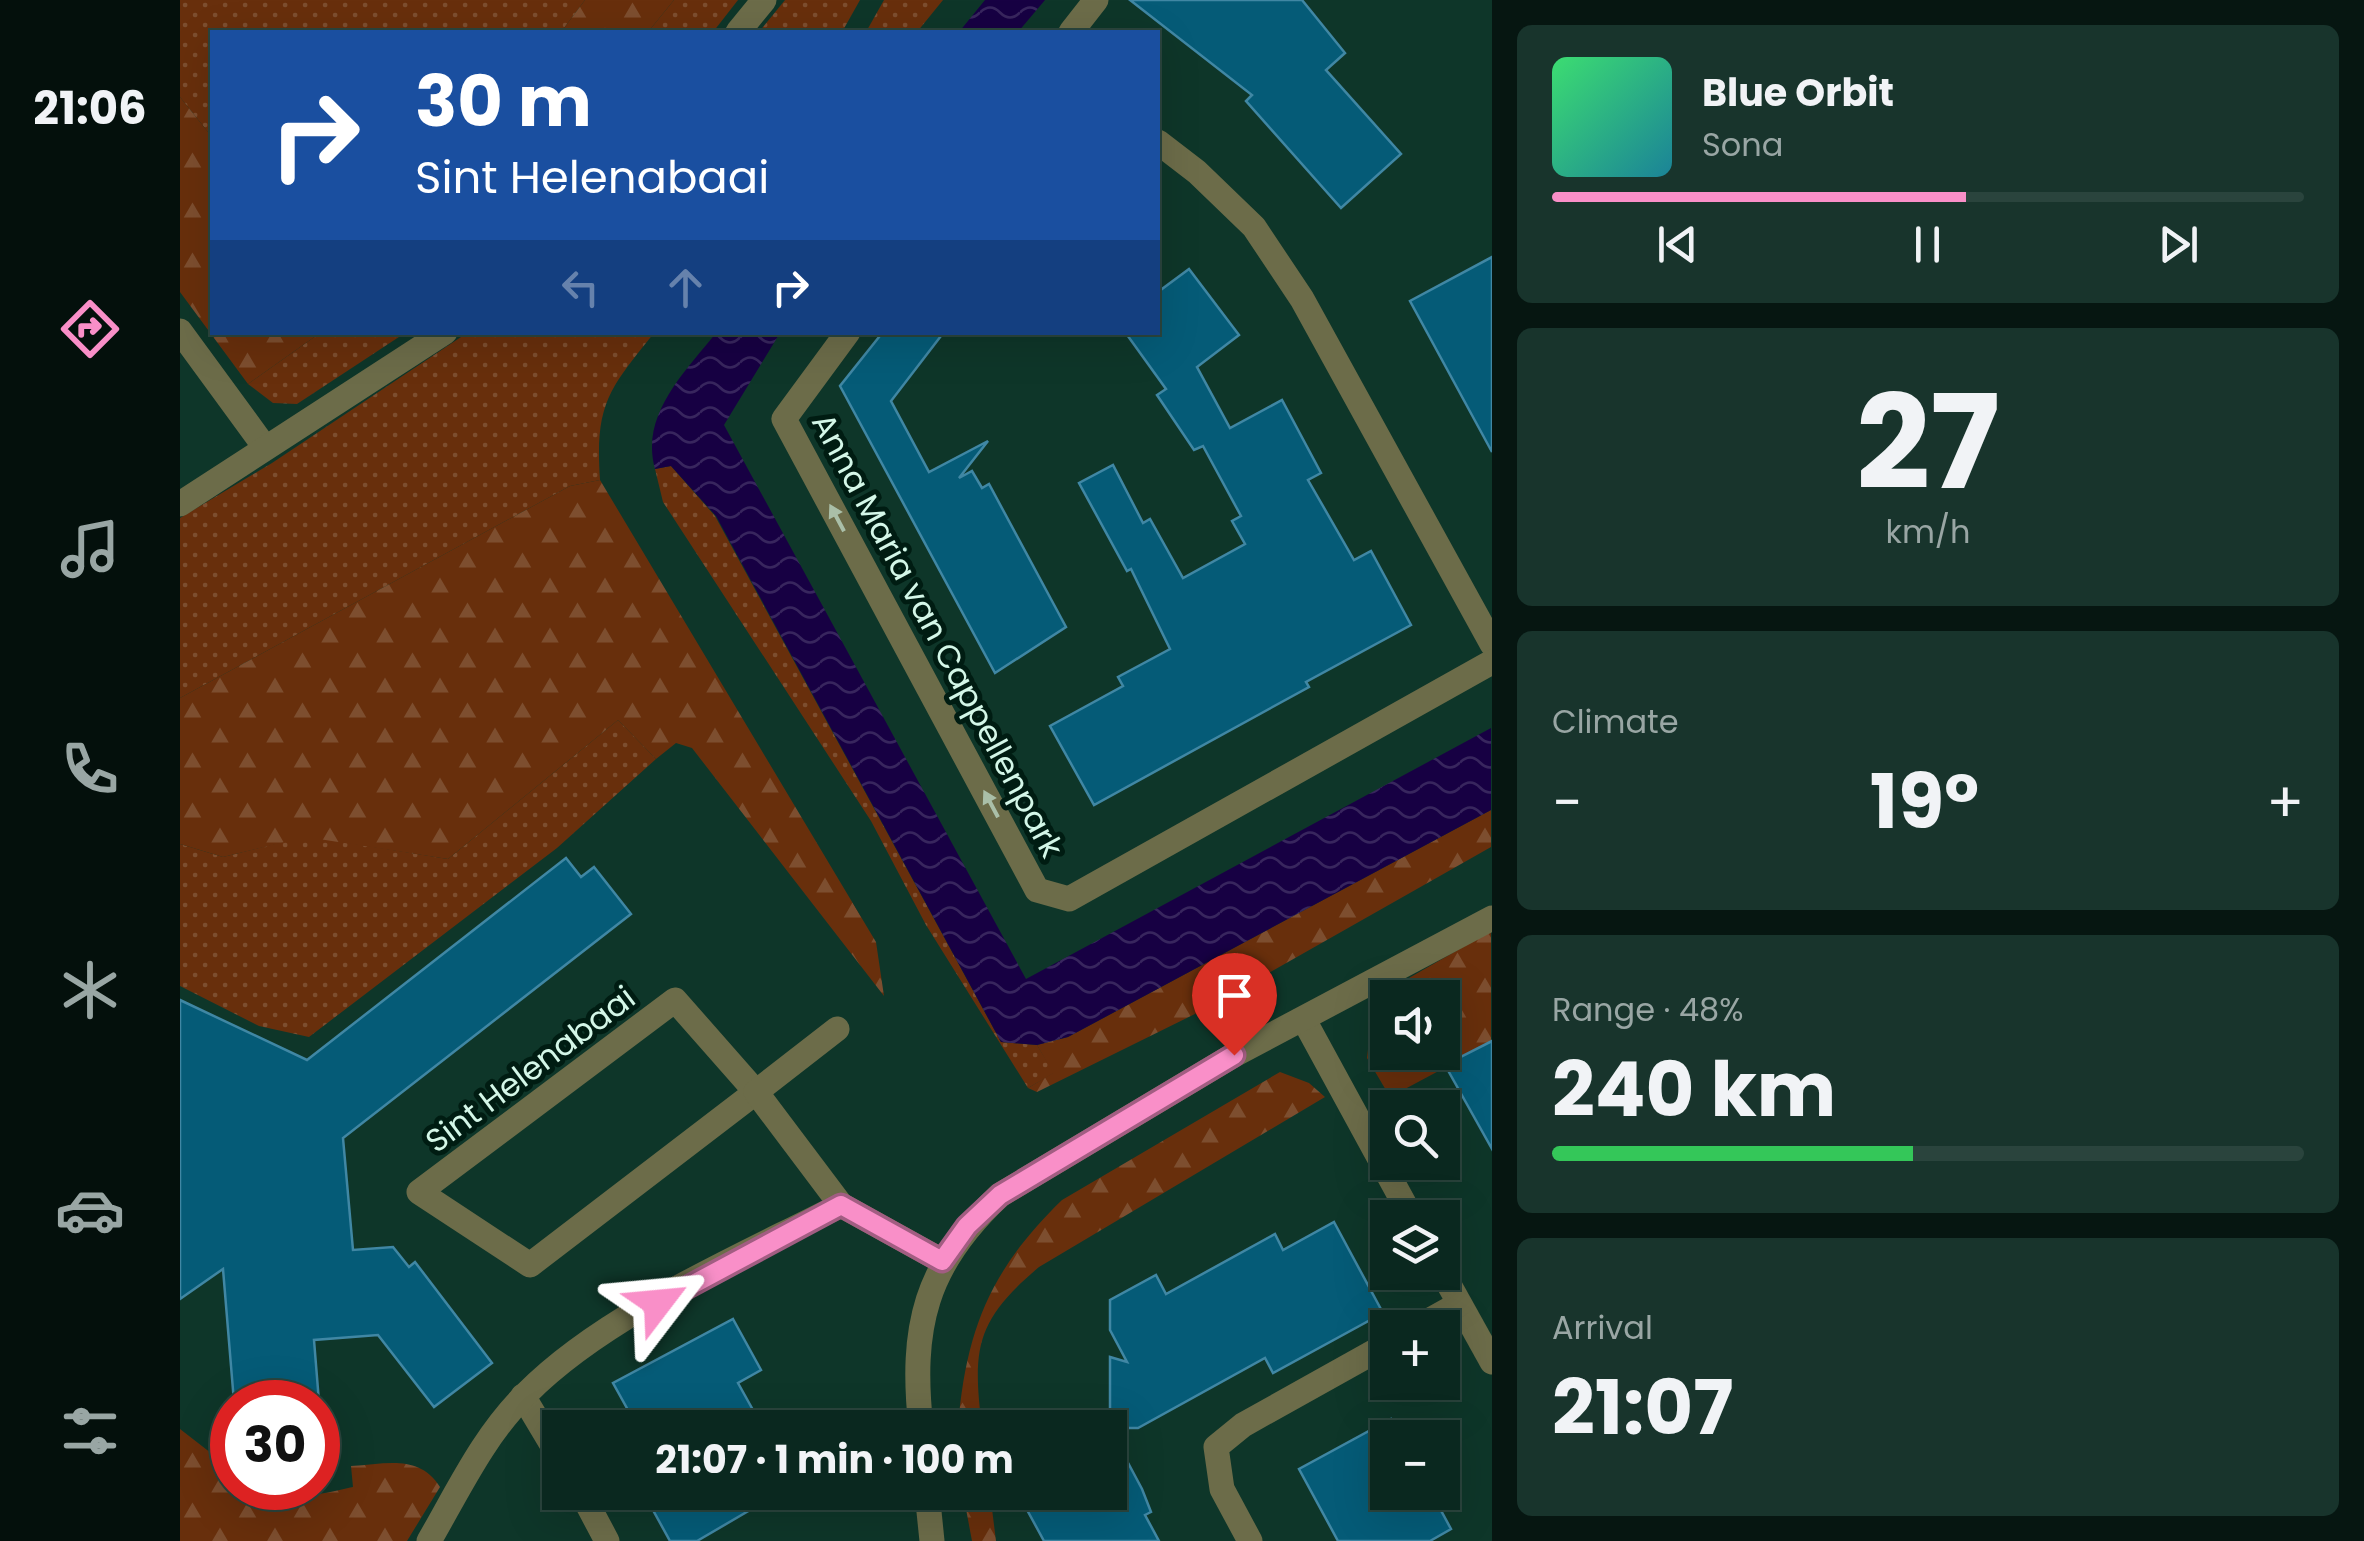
<!DOCTYPE html>
<meta charset="utf-8">
<style>
:root{--surface:#0a281f;--page:#18342c;--text:#f1f3f6;--muted:#99a6a4;--line:#2a443d;--accent:#f98fc8}
body{margin:0;font-family:Poppins,sans-serif;background:var(--page);color:var(--text);height:100vh;display:flex;flex-direction:column;font-size:38px;white-space:nowrap}
*{box-sizing:border-box;margin:0}
p{font-size:32px;color:var(--muted)}
.icon{flex:none;width:55px;height:55px;fill:none;stroke:currentColor;stroke-width:2;stroke-linecap:round;stroke-linejoin:round}
.map{position:relative;flex:1;overflow:hidden}
.sheet{display:flex;flex-direction:column;gap:25px;padding:25px;background:#061611;width:872px}
.sheet>*{flex:none}
.banner{position:absolute;left:30px;top:30px;width:950px;height:305px;border-radius:0px;box-shadow:0 10px 40px #0002,0 0 0 2px var(--line);background:#1a4fa0;color:#fff;overflow:hidden}
.tools{position:absolute;left:1190px;top:980px;display:grid;gap:20px}
.tools a{display:grid;place-items:center;width:90px;height:90px;border-radius:0px;background:var(--surface);box-shadow:0 10px 40px #0002,0 0 0 2px var(--line);font-size:50px}
.speed{position:absolute;left:30px;top:1380px;display:flex;gap:20px;font-size:50px;font-weight:700;text-align:center}
.speed>*{display:grid;place-content:center;width:130px;height:130px;border-radius:50%;background:var(--surface);box-shadow:0 10px 40px #0002,0 0 0 2px var(--line);line-height:1}
.speed .limit{border:15px solid #d22;background:#fff;color:#111}
.pin{position:absolute;display:grid;place-items:center;width:85px;height:85px;color:#fff;margin:-102px -42px;border-radius:50% 50% 50% 0;rotate:-45deg;box-shadow:0 0 10px #0007}
.pin .icon{rotate:45deg}
.me{position:absolute;width:110px;margin:-55px;rotate:61deg;stroke-linejoin:round;filter:drop-shadow(0 0 8px #0008)}
.turn{display:flex;align-items:center;gap:35px;height:210px;padding:0 40px;font-size:45px}
.turn .icon{width:130px;height:130px;stroke-width:2.5}
.turn b{display:block;font-size:70px;line-height:85px}
.lanes{display:flex;align-items:center;height:95px;padding:0 40px;background:#0003;justify-content:center;gap:50px;direction:ltr}
.lanes .off{opacity:.35}
.big{font-size:75px;font-weight:700;line-height:1.1}
.sheet .widget{flex:1;display:flex;flex-direction:column;justify-content:center;gap:15px;min-width:0;padding:0 35px;border-radius:15px;background:var(--page)}
.sheet .dial{align-items:center;gap:0}
.dial b{font-size:130px;line-height:1}
.song{display:flex;align-items:center;gap:30px}
.cover{width:120px;height:120px;border-radius:15px;background:linear-gradient(135deg,hsl(140 70% 55%),hsl(190 70% 35%))}
.played{height:10px;border-radius:5px;background:linear-gradient(90deg,var(--accent) 55%,var(--line) 55%)}
.keys{display:flex;justify-content:space-around;direction:ltr}
.heat{display:flex;justify-content:space-between;align-items:center;font-size:55px;direction:ltr}
.charge{height:15px;border-radius:8px;background:linear-gradient(90deg,#34c759 48%,var(--line) 0)}
.trip{position:absolute;left:362px;top:1410px;width:585px;height:100px;border-radius:0px;background:var(--surface);box-shadow:0 10px 40px #0002,0 0 0 2px var(--line);font-weight:700;line-height:100px;text-align:center}
main{display:flex;flex:1;min-height:0}
.dock{display:flex;flex-direction:column;width:180px;justify-content:space-around;align-items:center;background:#04100c;color:var(--muted)}
.dock .icon{width:70px;height:70px}
.dock .current{color:var(--accent)}
.dock b{font-size:45px;color:var(--text)}
.map>svg:first-child{display:block}
.grass{fill:url(#grass-dots)}
.forest{fill:url(#forest-firs);fill-rule:evenodd}
.water{fill:url(#water-waves)}
.building{fill:#055b77;stroke:#4087a4;stroke-width:2.5}
.lines{fill:none;stroke-linecap:round;stroke-linejoin:round}
.lane{stroke:#6c6c49;stroke-width:25}
.street{stroke:#6c6c49;stroke-width:25}
.oneway{fill:#aabfa8}
.route-casing{stroke:#a25d82;stroke-width:25}
.route{stroke:#f98fc8;stroke-width:18}
.labels{text-anchor:middle;dominant-baseline:central;stroke-width:10;stroke-linejoin:round;paint-order:stroke}
.street-label{font-size:32px;fill:#d4f7e8;stroke:#001c12}
</style>
<main>
<nav class="dock">
<b>21:06</b>
<svg class="icon current" aria-label="directions" viewBox="0 0 24 24"><path d="M12 3l9 9-9 9-9-9zM9 14v-3h6M13 9l2 2-2 2"/></svg>
<svg class="icon" aria-label="music" viewBox="0 0 24 24"><path d="M9 18V5l10-2v13"/><circle cx="6" cy="18" r="3"/><circle cx="16" cy="16" r="3"/></svg>
<svg class="icon" aria-label="phone" viewBox="0 0 24 24"><path d="M5 4h4l2 5-3 2q2 4 5 5l2-3 5 2v4C11 20 4 13 5 4z"/></svg>
<svg class="icon" aria-label="climate" viewBox="0 0 24 24"><path d="M12 3v18M4 7l16 10M4 17L20 7"/></svg>
<svg class="icon" aria-label="car" viewBox="0 0 24 24"><path d="M5 17H2v-5l4-1 3-4h7l3 4 3 1v5h-3M9 17h6M6 11h13"/><circle cx="7" cy="17" r="2"/><circle cx="17" cy="17" r="2"/></svg>
<svg class="icon" aria-label="filters" viewBox="0 0 24 24"><path d="M4 7h16M4 17h16"/><circle cx="9" cy="7" r="2"/><circle cx="15" cy="17" r="2"/></svg>
</nav>
<div class="map">
<svg width="1312" height="1541" viewBox="0 0 1312 1541">
<defs>
<pattern id="grass-dots" width="8" height="8" patternUnits="userSpaceOnUse" patternTransform="scale(2.5)"><rect width="8" height="8" fill="#682f0c"/><path d="M2 2h.1M6 6h.1" fill="none" stroke="#7d4e2f" stroke-width="1.8" stroke-linecap="round"/></pattern>
<pattern id="forest-firs" width="22" height="20" patternUnits="userSpaceOnUse" patternTransform="scale(2.5)"><rect width="22" height="20" fill="#682f0c"/><path d="M5 1l3.5 6h-7zM16 11l3.5 6h-7z" fill="#7d4e2f"/></pattern>
<pattern id="water-waves" width="16" height="10" patternUnits="userSpaceOnUse" patternTransform="scale(2.5)"><rect width="16" height="10" fill="#170043"/><path d="M0 5q4-4 8 0t8 0" fill="none" stroke="#38265e"/></pattern>
</defs>
<rect width="100%" height="100%" fill="#0e3629"/>
<g class="grass">
<path d="M0 0H405L381 32H32V137L0 97Z"/>
<path d="M494 0H558L533 32H468Z"/>
<path d="M605 0H680L662 32H579Z"/>
<path d="M704 0H763L737 32H686Z"/>
<path d="M140 333H225L117 404 93 403 68 384Z"/>
<path d="M287 333H474C428 390 415 405 420 480L390 486 0 698V518L92 463Z"/>
<path d="M491 466 535 516 821 1042 857 1045 874 1073 848 1088 746 925 691 821 483 502 475 469Z"/>
<path d="M438 720 476 759 377 848 129 1037 79 1026 0 986V844L43 857 126 836 268 859Z"/>
</g>
<g class="forest">
<path d="M405 0H494L468 32H381Z"/>
<path d="M0 97 32 137V332L140 333 68 384 0 292Z"/>
<path d="M420 480 696 942 704 996 512 748 496 743 476 759 438 720 268 859 126 837 43 857 0 844V698L390 486Z"/>
<path d="M1311 810V847L1025 1009 857 1092 848 1088 873 1073 857 1045 888 1037Z"/>
<path d="M1311 931V1043L1210 1097 1187 1058 1194 998ZM1208 998H1262V1052H1208Z"/>
<path d="M1100 1072 1129 1083 1145 1097 859 1267C796 1320 792 1348 802 1427H778C786 1330 810 1270 882 1200Z"/>
<path d="M0 1429 49 1467 52 1488C79 1509 141 1494 173 1487L171 1466C207 1464 239 1454 260 1487L227 1541H0Z"/>
<path d="M783 1493H810L816 1541H792Z"/>
</g>
<g class="water">
<path d="M805 0H865L838 32H779Z"/>
<path d="M536 333H600L544 425 846 979 1311 728V810L888 1037 857 1045 821 1042 536 516 491 466 475 469C460 415 504 373 536 333Z"/>
</g>
<g class="building">
<path d="M950 0H1122L1165 53 1146 70 1221 154 1161 208 1066 101 1072 95Z"/>
<path d="M1312 257V452L1230 301Z"/>
<path d="M1009 269 1059 335 1017 367 1050 428 1102 400 1141 473 1128 480 1174 560 1191 551 1231 625 1126 682 1129 687 914 805 870 726 943 686 938 677 990 649 951 569 947 571 899 483 933 465 963 523 970 519 1003 578 1065 544 1052 521 1061 516 1023 446 1014 450 977 395 986 389 945 332H978V292Z"/>
<path d="M703 332H764L711 401 749 472 808 441 779 478 792 471 802 488 809 484 886 627 815 673 660 386Z"/>
<path d="M386 858 401 877 414 867 451 914 163 1138 173 1250 213 1247 229 1267 235 1262 312 1363 254 1407 198 1335 134 1340 139 1402H54L43 1269 0 1299V1000L127 1060Z"/>
<path d="M1312 1041V1149L1265 1065Z"/>
<path d="M1154 1222 1203 1313 1093 1373 1085 1358 958 1428H930V1357L947 1362 930 1330V1300L976 1275 986 1294 1095 1234 1103 1250Z"/>
<path d="M553 1319 581 1370 558 1383 583 1428H458L433 1383Z"/>
<path d="M1211 1419 1221 1438H1208V1492H1251L1271 1529 1250 1541H1158L1119 1469Z"/>
<path d="M938 1444 962 1489 971 1512 965 1515 979 1541H864L840 1497 848 1492H930V1448Z"/>
<path d="M463 1492H601L517 1541H490Z"/>
</g>
<g class="lines">
<path class="lane" d="M495 1000 576 1092 350 1265 239 1192Z"/>
<g class="street">
<path d="M558 32 584 0"/>
<path d="M891 32 916 0"/>
<path d="M978 142 1017 172 1074 227 1122 299 1312 644"/>
<path d="M0 331 84 446"/>
<path d="M668 332 604 419 857 890 889 899 1312 662"/>
<path d="M0 504 265 332"/>
<path d="M1124 1020 1232 1218"/>
<path d="M657 1029 576 1092 661 1205"/>
<path d="M1262 1272 1312 1362"/>
<path d="M1236 1328 1279 1304"/>
<path d="M343 1396 380 1458"/>
<path d="M741 1428C730 1327 745 1265 820 1195L1054 1055 1312 918"/>
<path d="M401 1492 427 1541"/>
<path d="M747 1492 752 1541"/>
<path d="M249 1541C278 1491 304 1435 346 1394 425 1314 560 1257 661 1205L762 1261"/>
<path d="M1070 1541 1042 1489 1036 1447 1063 1425 1208 1344"/>
</g>
</g>
<defs><path id="oneway-solid" d="M-6-.8H1V-3.2L6.5 0L1 3.2V.8H-6Z" transform="scale(2.5)"/></defs>
<g class="oneway">
<use href="#oneway-solid" transform="translate(657 518) rotate(-118)"/>
<use href="#oneway-solid" transform="translate(811 804) rotate(-118)"/>
</g>
<g class="lines">
<defs>
<path id="route" d="M478 1303 661 1205 762 1261 787 1226 820 1195 1054 1055"/>
</defs>
<use href="#route" class="route-casing"/>
<use href="#route" class="route"/>
</g>
<g class="labels">
<g class="street-label">
<text transform="translate(758 635) rotate(62)">Anna Maria van Cappellenpark</text>
<text transform="translate(350 1069) rotate(-37)">Sint Helenabaai</text>
</g>
</g>
</svg>
<div class="tools">
<a><svg class="icon" aria-label="sound" viewBox="0 0 24 24"><path d="M4 9h4l5-4v14l-5-4H4zM17 9q2 3 0 6"/></svg></a>
<a><svg class="icon" aria-label="search" viewBox="0 0 24 24"><circle cx="10" cy="10" r="6"/><path d="M15 15l6 6"/></svg></a>
<a><svg class="icon" aria-label="layers" viewBox="0 0 24 24"><path d="M12 4l9 5-9 5-9-5zM3 14l9 5 9-5"/></svg></a>
<a>+</a>
<a>−</a>
</div>
<div class="speed"><div class="limit">30</div></div>
<div class="pin" style="left:1054px;top:1055px;background:#d93025"><svg class="icon" aria-label="arrive" viewBox="0 0 24 24"><path d="M6 21V4h12l-3 4 3 4H6"/></svg></div>
<svg class="me" style="left:478px;top:1303px" viewBox="-20 -20 40 40"><path d="M0-17L14 15 0 8-14 15z" fill="#f98fc8" stroke="#fff" stroke-width="4"/></svg>
<div class="trip">21:07 · 1 min · 100 m</div>
<div class="banner">
<div class="turn"><svg class="icon" aria-label="right" viewBox="0 0 24 24"><path d="M7 20v-9h11M14 6l5 5-5 5"/></svg><div><b>30 m</b>Sint Helenabaai</div></div>
<div class="lanes"><svg class="icon off" aria-label="left" viewBox="0 0 24 24"><path d="M17 20v-9H6M10 6l-5 5 5 5"/></svg><svg class="icon off" aria-label="ahead" viewBox="0 0 24 24"><path d="M12 20V5M6 11l6-6 6 6"/></svg><svg class="icon" aria-label="right" viewBox="0 0 24 24"><path d="M7 20v-9h11M14 6l5 5-5 5"/></svg></div>
</div>
</div>
<section class="sheet">
<div class="widget">
<div class="song"><i class="cover"></i><div><b>Blue Orbit</b><p>Sona</p></div></div>
<div class="played"></div>
<div class="keys"><svg class="icon" aria-label="previous" viewBox="0 0 24 24"><path d="M18 5L8 12l10 7zM5 5v14"/></svg><svg class="icon" aria-label="pause" viewBox="0 0 24 24"><path d="M8 5v14M16 5v14"/></svg><svg class="icon" aria-label="next" viewBox="0 0 24 24"><path d="M6 5l10 7-10 7zM19 5v14"/></svg></div>
</div>
<div class="widget dial"><b>27</b><p>km/h</p></div>
<div class="widget"><p>Climate</p>
<div class="heat"><a>−</a><b class="big">19°</b><a>+</a></div>
</div>
<div class="widget"><p>Range · 48%</p><b class="big">240 km</b><div class="charge"></div></div>
<div class="widget"><p>Arrival</p><b class="big">21:07</b></div>
</section>
</main>
